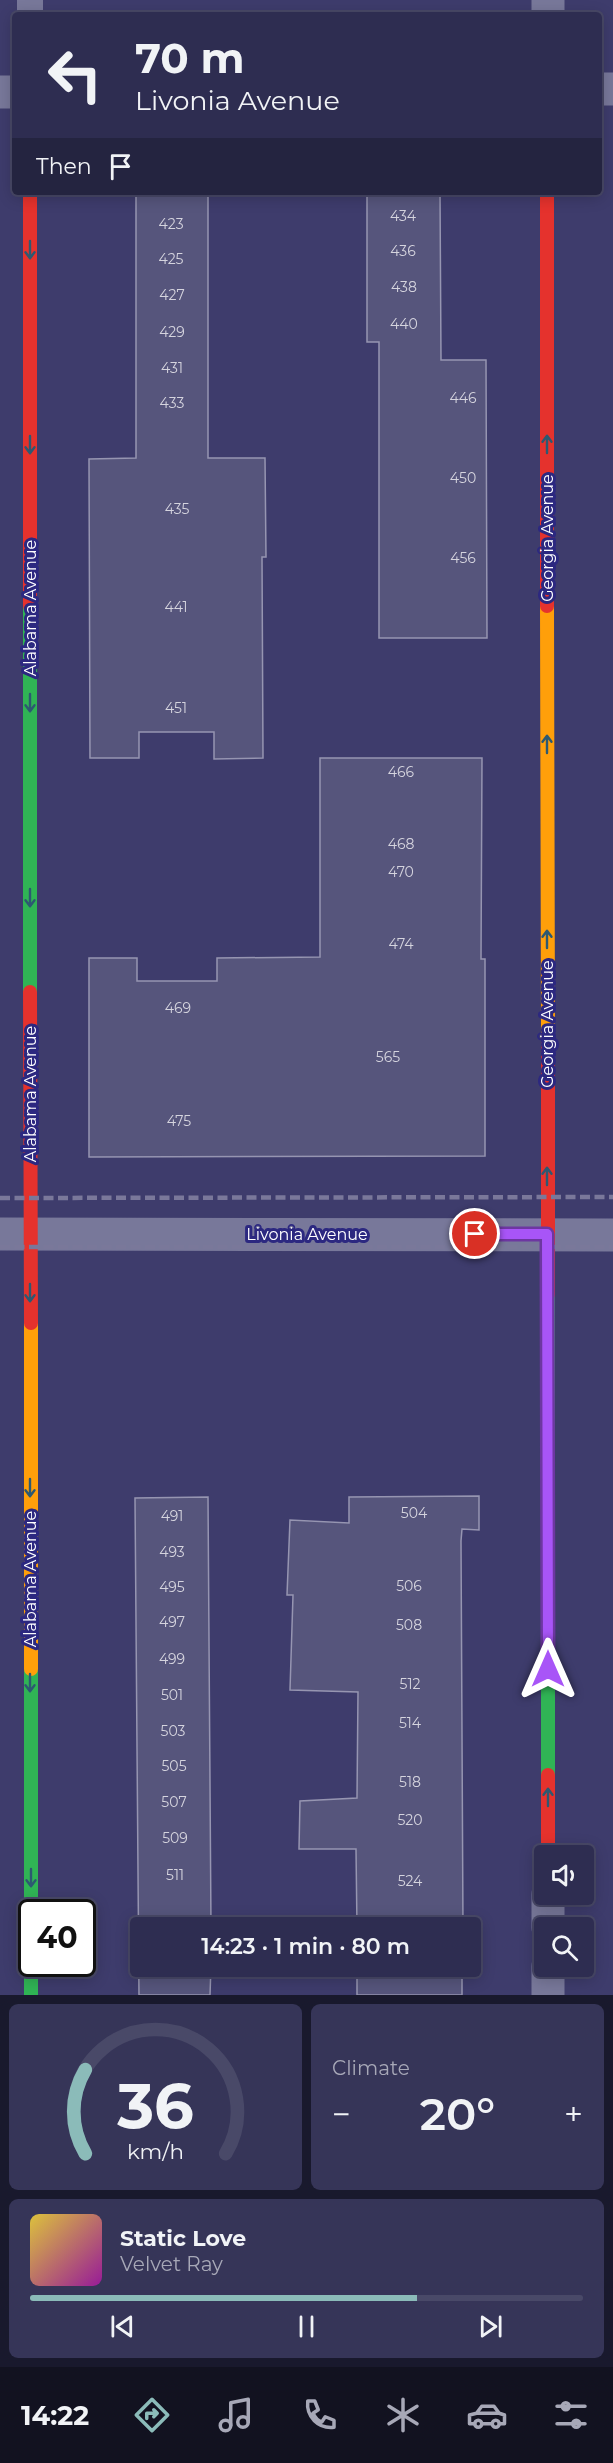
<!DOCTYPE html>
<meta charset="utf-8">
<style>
:root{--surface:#2e2d51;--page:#363558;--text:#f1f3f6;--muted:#a7a8b7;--line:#494968;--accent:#8bbbb9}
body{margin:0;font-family:Montserrat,sans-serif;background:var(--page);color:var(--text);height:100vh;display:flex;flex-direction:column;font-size:22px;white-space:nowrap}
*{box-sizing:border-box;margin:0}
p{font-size:20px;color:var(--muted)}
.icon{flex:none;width:33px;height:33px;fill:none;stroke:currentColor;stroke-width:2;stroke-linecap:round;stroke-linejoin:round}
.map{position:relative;height:1995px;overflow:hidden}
.drawer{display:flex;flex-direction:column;gap:9px;padding:9px;background:#19192d;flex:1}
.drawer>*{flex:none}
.guide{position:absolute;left:12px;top:12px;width:590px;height:183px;border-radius:6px;box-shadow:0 3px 15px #0003,0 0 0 2px var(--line);background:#2e2d51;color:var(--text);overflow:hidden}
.controls{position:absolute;left:534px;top:1845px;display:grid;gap:12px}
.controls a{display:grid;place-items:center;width:60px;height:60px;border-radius:6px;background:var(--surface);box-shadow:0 3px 15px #0003,0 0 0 2px var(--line);font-size:30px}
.speed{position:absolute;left:18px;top:1899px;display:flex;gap:12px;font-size:30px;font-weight:700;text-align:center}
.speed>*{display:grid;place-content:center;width:78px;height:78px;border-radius:50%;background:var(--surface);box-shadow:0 3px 15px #0003,0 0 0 2px var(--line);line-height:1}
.speed .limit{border:3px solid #111;border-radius:9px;background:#fff;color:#111}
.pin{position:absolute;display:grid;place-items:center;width:51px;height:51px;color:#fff;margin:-26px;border:3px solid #fff;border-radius:50%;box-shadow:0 2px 6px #0007}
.me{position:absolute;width:66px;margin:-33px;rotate:0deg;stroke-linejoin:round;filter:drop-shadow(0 0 4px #0008)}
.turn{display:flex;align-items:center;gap:21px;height:126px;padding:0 24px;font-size:27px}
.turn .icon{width:78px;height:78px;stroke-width:2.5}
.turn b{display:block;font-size:42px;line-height:51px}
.then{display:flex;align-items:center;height:57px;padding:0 24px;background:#0003;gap:12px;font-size:22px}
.big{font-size:45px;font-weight:600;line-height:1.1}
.drawer .card{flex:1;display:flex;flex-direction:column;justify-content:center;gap:9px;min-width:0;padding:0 21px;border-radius:9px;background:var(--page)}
.drawer .dial{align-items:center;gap:0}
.dial svg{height:156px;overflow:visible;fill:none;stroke:var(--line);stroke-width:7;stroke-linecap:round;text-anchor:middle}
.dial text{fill:var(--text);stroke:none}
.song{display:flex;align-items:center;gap:18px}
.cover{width:72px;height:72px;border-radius:9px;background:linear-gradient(135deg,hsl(50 70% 55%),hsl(300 70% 35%))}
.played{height:6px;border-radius:3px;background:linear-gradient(90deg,var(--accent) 70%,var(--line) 70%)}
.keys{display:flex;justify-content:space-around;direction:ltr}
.heat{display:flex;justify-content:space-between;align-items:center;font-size:33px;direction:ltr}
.drawer .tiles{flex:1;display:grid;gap:9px;grid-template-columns:1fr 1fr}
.card:last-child{grid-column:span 2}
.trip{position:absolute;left:130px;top:1917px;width:351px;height:60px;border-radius:6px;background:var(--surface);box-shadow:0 3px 15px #0003,0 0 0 2px var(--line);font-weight:600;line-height:60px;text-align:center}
.menu{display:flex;height:96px;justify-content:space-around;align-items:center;background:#121220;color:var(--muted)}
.menu .icon{width:42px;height:42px}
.menu .on{color:var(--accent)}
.menu b{font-size:27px;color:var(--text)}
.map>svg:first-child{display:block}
.building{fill:#56557c;stroke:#9695b1;stroke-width:1.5}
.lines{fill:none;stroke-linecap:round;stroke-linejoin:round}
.lane{stroke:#78789a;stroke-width:26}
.street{stroke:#78789a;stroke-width:33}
.fast{stroke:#30b455;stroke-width:14}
.slow{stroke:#ff9f0a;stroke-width:14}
.jam{stroke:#e5322d;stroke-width:14}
.rail{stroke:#7a789a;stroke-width:4.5;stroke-dasharray:10 4.5;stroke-linecap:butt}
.oneway{stroke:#2d5971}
.route-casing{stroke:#6d37a1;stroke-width:15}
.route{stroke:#a855f7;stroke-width:10}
.labels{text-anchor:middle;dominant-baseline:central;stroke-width:6;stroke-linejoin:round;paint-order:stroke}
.number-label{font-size:14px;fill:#d5d4de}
.street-label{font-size:16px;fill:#fff;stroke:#2c2880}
</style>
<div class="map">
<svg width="613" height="1995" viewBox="0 0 613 1995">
<rect width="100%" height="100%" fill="#3e3c6c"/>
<g class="building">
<path d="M136 192H208V458H265L266 557H262L263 758 214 759V732H139V758H90L89 459 136 458Z"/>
<path d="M367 192H440L441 360H486L487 638H379V342H367Z"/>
<path d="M320 758H482L481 959H485V1156L89 1157V958H137V981H217V958L320 957Z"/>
<path d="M479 1496V1530L462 1529 461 1541 463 1928H357L356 1849H299L300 1801 357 1798 358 1692 290 1690 293 1595H287L290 1520 349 1523V1497Z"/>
<path d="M208 1497 211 1928H141V1966H211L210 1995H139L135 1498Z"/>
<rect x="357" y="1966" width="105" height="29"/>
</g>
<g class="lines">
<path class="lane" d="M30 0V15"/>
<g class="street">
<path d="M548 15V0"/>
<path d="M598 89H613"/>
<path d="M0 92H15"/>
<path d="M0 1234 613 1235"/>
<path d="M548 1894V1928"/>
<path d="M548 1966V1995"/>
</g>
<g class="fast">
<path d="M30 606V992"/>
<path d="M548 1294V1775"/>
<path d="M31 1669V1995"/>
</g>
<g class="slow">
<path d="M547 606 548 1036"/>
<path d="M31 1323V1669"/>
</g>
<g class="jam">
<path d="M30 192V606"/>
<path d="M547 192V606"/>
<path d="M30 992 31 1323"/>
<path d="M548 1036V1294"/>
<path d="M548 1775V1856"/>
</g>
<g class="rail">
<path d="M0 1198 613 1197"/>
<path d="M0 1247H613"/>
</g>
</g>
<defs><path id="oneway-shaft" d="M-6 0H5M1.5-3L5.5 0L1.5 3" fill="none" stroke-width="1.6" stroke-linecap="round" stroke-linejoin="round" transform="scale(1.5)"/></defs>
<g class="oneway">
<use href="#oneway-shaft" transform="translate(30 250) rotate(90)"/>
<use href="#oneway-shaft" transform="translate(547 444) rotate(-90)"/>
<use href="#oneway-shaft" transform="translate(30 445) rotate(90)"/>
<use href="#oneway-shaft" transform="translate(30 703) rotate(90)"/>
<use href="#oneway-shaft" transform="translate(547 744) rotate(-90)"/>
<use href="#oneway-shaft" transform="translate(30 898) rotate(90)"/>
<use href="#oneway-shaft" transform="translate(547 939) rotate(-90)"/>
<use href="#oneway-shaft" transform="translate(547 1176) rotate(-90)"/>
<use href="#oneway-shaft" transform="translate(30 1293) rotate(90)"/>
<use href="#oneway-shaft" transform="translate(30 1488) rotate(90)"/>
<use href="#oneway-shaft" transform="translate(30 1683) rotate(90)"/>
<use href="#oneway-shaft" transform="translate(548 1797) rotate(-90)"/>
<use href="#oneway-shaft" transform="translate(31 1878) rotate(90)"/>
</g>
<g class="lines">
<defs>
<path id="route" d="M475 1234H547L548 1669"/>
</defs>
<use href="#route" class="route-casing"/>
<use href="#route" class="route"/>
</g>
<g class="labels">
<g class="number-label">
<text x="403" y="216">434</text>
<text x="171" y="224">423</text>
<text x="403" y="251">436</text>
<text x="171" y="259">425</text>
<text x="404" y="287">438</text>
<text x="172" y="295">427</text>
<text x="404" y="324">440</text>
<text x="172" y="332">429</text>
<text x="172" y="368">431</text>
<text x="463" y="398">446</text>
<text x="172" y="403">433</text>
<text x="463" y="478">450</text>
<text x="177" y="509">435</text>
<text x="463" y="558">456</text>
<text x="176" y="607">441</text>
<text x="176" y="708">451</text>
<text x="401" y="772">466</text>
<text x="401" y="844">468</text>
<text x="401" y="872">470</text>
<text x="401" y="944">474</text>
<text x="178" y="1008">469</text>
<text x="388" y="1057">565</text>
<text x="179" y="1121">475</text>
<text x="414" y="1513">504</text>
<text x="172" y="1516">491</text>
<text x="172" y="1552">493</text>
<text x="409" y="1586">506</text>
<text x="172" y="1587">495</text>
<text x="172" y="1622">497</text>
<text x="409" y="1625">508</text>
<text x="172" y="1659">499</text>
<text x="410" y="1684">512</text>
<text x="172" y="1695">501</text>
<text x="410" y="1723">514</text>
<text x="173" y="1731">503</text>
<text x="174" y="1766">505</text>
<text x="410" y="1782">518</text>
<text x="174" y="1802">507</text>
<text x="410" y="1820">520</text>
<text x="175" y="1838">509</text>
<text x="175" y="1875">511</text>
<text x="410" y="1881">524</text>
</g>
<g class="street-label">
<text transform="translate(547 538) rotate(-90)">Georgia Avenue</text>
<text transform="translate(30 608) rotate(-90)">Alabama Avenue</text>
<text transform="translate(547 1024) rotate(-90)">Georgia Avenue</text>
<text transform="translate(30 1094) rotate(-90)">Alabama Avenue</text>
<text x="307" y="1234">Livonia Avenue</text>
<text transform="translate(30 1579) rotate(-90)">Alabama Avenue</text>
</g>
</g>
</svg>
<div class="controls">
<a><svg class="icon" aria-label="sound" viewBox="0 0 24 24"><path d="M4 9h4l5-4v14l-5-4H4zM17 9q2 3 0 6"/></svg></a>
<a><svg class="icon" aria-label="search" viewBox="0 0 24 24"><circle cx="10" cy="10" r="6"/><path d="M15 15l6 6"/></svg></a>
</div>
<div class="speed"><div class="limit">40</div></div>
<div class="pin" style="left:475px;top:1234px;background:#d93025"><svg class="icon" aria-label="arrive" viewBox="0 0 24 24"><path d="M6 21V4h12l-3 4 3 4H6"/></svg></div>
<svg class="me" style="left:548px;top:1669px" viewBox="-20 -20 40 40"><path d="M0-17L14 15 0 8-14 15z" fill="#a855f7" stroke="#fff" stroke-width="4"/></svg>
<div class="trip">14:23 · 1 min · 80 m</div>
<div class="guide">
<div class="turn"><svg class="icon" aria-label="left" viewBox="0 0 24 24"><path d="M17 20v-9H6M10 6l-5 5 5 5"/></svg><div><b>70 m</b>Livonia Avenue</div></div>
<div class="then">Then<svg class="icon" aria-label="arrive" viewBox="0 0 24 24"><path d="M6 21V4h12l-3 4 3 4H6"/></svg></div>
</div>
</div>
<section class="drawer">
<div class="tiles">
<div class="card dial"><svg viewBox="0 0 100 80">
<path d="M14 69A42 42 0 1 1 86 69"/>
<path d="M14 69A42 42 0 0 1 14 26" stroke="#8bbbb9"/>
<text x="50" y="56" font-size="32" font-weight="700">36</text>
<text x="50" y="72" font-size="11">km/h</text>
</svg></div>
<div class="card"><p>Climate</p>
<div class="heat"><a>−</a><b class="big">20°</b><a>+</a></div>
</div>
<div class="card">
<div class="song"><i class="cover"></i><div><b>Static Love</b><p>Velvet Ray</p></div></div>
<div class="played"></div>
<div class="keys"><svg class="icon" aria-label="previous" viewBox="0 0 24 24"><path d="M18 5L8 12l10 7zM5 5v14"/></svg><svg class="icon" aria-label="pause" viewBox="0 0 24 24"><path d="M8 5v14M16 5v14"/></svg><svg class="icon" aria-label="next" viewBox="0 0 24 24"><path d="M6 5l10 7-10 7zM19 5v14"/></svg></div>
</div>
</div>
</section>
<nav class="menu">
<b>14:22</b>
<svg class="icon on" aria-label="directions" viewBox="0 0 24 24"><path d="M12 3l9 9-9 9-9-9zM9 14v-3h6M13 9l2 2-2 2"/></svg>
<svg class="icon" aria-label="music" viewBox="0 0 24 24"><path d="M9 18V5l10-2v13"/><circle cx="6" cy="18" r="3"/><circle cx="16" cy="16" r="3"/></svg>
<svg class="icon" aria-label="phone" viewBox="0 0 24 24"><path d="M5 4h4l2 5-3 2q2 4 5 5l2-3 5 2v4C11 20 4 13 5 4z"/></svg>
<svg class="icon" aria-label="climate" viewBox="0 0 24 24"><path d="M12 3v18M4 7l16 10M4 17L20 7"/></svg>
<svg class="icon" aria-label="car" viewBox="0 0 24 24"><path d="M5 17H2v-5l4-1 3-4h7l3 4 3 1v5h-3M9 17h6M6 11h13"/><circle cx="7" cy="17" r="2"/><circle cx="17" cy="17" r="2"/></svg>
<svg class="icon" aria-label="filters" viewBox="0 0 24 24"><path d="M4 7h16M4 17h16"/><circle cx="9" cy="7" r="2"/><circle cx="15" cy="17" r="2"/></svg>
</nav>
